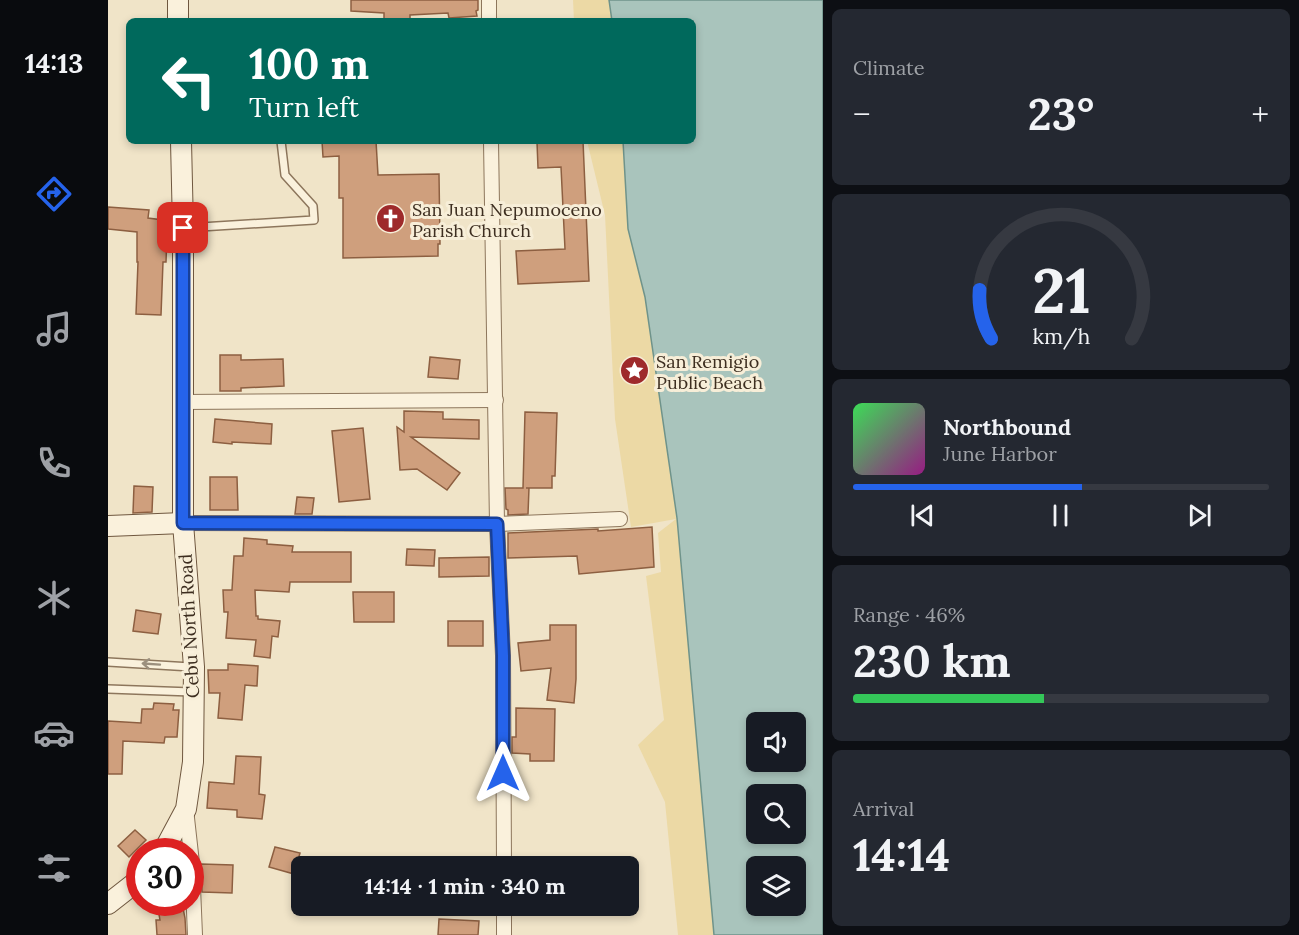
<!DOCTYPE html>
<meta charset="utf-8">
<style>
:root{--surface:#171b24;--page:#242831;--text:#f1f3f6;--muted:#9ea1a6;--line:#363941;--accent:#2563eb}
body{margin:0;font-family:Lora,serif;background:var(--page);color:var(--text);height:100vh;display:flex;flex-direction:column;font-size:22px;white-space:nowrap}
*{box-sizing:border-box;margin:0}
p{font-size:20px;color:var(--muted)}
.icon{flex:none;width:33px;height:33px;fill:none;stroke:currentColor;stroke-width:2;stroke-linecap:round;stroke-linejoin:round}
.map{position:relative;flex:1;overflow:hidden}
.details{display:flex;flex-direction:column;gap:9px;padding:9px;background:#0d0f14;width:476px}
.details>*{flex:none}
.banner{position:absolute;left:18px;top:18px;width:570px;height:126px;border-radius:9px;box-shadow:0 3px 9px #0003;background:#00695c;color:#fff;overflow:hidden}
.buttons{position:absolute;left:638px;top:712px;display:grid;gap:12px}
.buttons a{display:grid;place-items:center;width:60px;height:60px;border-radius:9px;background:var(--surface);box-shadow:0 3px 9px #0003;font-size:30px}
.speed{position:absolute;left:18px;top:838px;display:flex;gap:12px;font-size:30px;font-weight:700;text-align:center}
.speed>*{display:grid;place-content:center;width:78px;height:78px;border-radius:50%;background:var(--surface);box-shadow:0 3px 9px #0003;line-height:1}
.speed .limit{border:9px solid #d22;background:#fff;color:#111}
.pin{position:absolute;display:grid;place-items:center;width:51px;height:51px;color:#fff;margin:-26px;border-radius:12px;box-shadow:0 3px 9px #0006}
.me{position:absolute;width:66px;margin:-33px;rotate:0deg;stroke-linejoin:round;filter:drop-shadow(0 0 4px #0008)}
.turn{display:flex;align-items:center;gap:21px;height:126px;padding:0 24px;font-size:27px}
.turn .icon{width:78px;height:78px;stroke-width:2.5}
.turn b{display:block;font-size:42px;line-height:51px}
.big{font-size:45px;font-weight:700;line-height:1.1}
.details .widget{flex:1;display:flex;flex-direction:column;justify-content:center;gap:9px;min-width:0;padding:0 21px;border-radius:9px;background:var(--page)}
.details .dial{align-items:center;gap:0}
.dial svg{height:156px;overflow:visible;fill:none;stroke:var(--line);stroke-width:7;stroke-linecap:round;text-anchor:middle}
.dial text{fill:var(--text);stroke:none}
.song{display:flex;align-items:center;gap:18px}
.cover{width:72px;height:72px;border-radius:9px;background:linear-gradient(135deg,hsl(130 70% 55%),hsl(310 70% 35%))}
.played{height:6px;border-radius:3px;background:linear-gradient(90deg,var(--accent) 55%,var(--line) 55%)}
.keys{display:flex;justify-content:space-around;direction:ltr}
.heat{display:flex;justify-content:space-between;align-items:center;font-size:33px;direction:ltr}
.charge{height:9px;border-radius:4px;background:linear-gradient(90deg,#34c759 46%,var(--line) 0)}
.trip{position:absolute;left:183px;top:856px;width:348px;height:60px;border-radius:9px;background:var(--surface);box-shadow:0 3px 9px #0003;font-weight:700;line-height:60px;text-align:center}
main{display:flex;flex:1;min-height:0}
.dock{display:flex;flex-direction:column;width:108px;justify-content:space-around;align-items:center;background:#090b0e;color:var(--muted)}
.dock .icon{width:42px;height:42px}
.dock .active{color:var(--accent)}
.dock b{font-size:27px;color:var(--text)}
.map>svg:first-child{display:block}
.sand{fill:#ecd9a5}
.water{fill:#a9c4bc;stroke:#6f938a;stroke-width:1.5;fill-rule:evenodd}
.building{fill:#cf9f7d;stroke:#8d5f41;stroke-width:1.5}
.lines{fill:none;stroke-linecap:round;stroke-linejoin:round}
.lane-casing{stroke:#8d765c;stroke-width:10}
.street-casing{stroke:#8d765c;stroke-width:16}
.secondary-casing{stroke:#6f573f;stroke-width:22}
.lane{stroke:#faf1dc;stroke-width:7}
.street{stroke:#faf1dc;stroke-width:14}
.secondary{stroke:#faf1dc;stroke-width:20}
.oneway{stroke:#9c907e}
.route-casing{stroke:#184099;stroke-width:15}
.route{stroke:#2563eb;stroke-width:10}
.labels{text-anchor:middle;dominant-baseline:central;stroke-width:6;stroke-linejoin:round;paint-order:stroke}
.poi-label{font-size:18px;fill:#3d2e20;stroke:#f7eed8;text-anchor:start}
.street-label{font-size:18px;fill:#3d2e20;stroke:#f7eed8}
</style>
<main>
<nav class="dock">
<b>14:13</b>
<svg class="icon active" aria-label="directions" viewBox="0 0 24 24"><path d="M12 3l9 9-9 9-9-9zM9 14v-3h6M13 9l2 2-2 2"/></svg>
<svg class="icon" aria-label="music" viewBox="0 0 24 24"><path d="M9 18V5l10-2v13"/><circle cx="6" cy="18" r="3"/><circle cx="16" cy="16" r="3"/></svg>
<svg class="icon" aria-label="phone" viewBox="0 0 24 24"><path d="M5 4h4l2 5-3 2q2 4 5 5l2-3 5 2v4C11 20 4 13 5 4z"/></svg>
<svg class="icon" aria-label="climate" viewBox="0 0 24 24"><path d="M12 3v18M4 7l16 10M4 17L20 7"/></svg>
<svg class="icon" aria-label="car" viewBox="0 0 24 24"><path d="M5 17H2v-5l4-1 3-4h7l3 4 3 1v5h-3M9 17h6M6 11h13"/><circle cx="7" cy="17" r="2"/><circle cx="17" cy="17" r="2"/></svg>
<svg class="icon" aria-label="filters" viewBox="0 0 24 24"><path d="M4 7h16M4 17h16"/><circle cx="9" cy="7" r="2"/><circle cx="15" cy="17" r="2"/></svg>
</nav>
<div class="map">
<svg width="716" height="935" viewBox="0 0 716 935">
<rect width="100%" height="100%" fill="#f0e4c8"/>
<g class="sand">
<path d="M465 0H501L504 21H466Z"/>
<path d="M479 141H515L520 229 537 297 569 518 606 935H570L557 802 530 745 556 720 538 576 553 572 550 533 568 519 523 527 507 419 497 215Z"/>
</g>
<path class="water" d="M501 0H715V935H606L569 518 537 297 520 229 515 141H585V21H504ZM648 723H687V762H648ZM648 795H687V834H648ZM648 867H687V906H648Z"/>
<g class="building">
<path d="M243 0H370V10L368 11 369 16 341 18 340 13 302 15V21H276V13L243 11Z"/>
<path d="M214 141H268L270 175 331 174 332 244H330V256L235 258V198H231V156L215 157Z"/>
<path d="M475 141 481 281 410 284 408 251 457 249 453 167 430 168 429 142Z"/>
<path d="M0 207 41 210 40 218 55 220 54 235H59L58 262H55L53 315 28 314 30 262H29V232L0 229Z"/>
<path d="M112 355H133V360L175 359 176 386 133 388V391H112Z"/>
<path d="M322 357 352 360 350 379 320 377Z"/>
<path d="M296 411 335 412V419L371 420V439L303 437 352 473 339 490 309 469 292 470 289 427 296 432Z"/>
<path d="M417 412 449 413 447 476H444V488H418H421L420 514 400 515V510L398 509 397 488H415Z"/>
<path d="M107 419 164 424 163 444 124 442V444L105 442Z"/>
<path d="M255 428 262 499 231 502 224 431Z"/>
<path d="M102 477H129L130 510H102Z"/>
<path d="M26 486 45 487 44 512 25 513Z"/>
<path d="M189 497 206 498 204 514H187Z"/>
<path d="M544 527 546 567 471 574 469 556 400 558V533L490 529V531Z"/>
<path d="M136 538 159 540V544L185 546 184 552H243V582H182L181 592 147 590 148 616H150V619L172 621 170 637 164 636 162 658 146 656 148 640 118 638 120 612H116L115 590H124L126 556H135Z"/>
<path d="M299 549 327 550 326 566 298 565Z"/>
<path d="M381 557V576L331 577V558Z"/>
<path d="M245 592H286V622H246Z"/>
<path d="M28 610 53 614 50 634 25 631Z"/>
<rect x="340" y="621" width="35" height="25"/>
<path d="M442 625H468V679L466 703 439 700 443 668 413 671 410 643 442 640Z"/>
<path d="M120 664 150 666 149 686 137 685 134 720 110 718 112 693H101L100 670H120Z"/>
<path d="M46 703 66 704 65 710H71L69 737H57L56 743 15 741 14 774H0V721L33 723 34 709H45Z"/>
<path d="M408 708 447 709 446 761H422V754L404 753V737H408Z"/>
<path d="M128 756 153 757 151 794 157 795 154 819 129 817V810L99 808 101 782 126 784Z"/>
<path d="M27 830 38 840 21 857 10 846Z"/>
<path d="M167 847 192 853 186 874 161 867Z"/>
<path d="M93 864 125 865 124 893 94 892Z"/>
<path d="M49 903H74L77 918 78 935H49L48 920H52Z"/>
<path d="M331 919 371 921 370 935H330Z"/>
</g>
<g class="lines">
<defs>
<g id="lane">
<path d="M77 228 206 220 205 206 177 175 173 141"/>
<path d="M0 662 83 667"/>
<path d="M0 689 84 692"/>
</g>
<g id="street">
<path d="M381 0V21"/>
<path d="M383 141 389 524 395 656 396 867"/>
<path d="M74 402 388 400"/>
<path d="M75 523 389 524 512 519"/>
<path d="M78 809 84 863 87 935"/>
<path d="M396 906V935"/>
</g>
<g id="secondary">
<path d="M70 0V21"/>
<path d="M0 526 75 523"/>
<path d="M55 852 78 809 85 762 86 667 75 523V228L73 141"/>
<path d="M0 904 32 879"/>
</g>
</defs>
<use href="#lane" class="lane-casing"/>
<use href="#street" class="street-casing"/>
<use href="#secondary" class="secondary-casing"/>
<use href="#lane" class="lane"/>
<use href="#street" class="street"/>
<use href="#secondary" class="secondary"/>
</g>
<defs><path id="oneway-shaft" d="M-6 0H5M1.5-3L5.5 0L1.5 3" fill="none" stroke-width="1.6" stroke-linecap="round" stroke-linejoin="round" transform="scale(1.5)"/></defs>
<use class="oneway" href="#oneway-shaft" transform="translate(43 664) rotate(-176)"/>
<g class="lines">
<defs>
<path id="route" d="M75 228V523L389 524 395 656V773"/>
</defs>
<use href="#route" class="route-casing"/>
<use href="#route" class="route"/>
</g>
<defs>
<symbol id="church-disc" viewBox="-11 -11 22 22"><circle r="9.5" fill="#9e2a2b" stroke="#f7eed8"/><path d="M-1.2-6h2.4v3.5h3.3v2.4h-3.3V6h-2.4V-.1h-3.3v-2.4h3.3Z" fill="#fff"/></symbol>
<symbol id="sight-disc" viewBox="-11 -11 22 22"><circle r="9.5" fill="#9e2a2b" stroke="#f7eed8"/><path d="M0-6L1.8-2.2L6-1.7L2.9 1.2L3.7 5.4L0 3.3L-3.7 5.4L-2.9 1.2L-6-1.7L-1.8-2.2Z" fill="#fff"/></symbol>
</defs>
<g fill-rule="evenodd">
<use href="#church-disc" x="266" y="202" width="33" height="33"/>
<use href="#sight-disc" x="510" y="354" width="33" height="33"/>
</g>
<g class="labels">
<g class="poi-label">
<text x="304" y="209">San Juan Nepumoceno<tspan x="304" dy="21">Parish Church</tspan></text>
<text x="548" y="361">San Remigio<tspan x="548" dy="21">Public Beach</tspan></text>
</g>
<g class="street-label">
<text transform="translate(81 626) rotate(-93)">Cebu North Road</text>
</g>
</g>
</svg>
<div class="buttons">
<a><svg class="icon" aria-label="sound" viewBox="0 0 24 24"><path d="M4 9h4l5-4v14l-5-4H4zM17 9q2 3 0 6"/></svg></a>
<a><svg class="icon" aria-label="search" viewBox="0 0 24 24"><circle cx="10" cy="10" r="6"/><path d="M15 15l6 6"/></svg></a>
<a><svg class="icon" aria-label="layers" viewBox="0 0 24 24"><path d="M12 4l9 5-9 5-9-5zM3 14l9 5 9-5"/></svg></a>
</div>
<div class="speed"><div class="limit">30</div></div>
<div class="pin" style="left:75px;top:228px;background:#d93025"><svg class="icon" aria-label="arrive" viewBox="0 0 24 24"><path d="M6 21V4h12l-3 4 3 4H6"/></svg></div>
<svg class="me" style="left:395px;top:773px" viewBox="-20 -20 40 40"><path d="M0-17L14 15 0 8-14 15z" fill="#2563eb" stroke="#fff" stroke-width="4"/></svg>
<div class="trip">14:14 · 1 min · 340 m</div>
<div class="banner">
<div class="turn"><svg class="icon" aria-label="left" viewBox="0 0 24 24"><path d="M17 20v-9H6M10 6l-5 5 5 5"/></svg><div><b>100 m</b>Turn left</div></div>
</div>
</div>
<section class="details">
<div class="widget"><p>Climate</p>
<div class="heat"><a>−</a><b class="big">23°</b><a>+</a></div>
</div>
<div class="widget dial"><svg viewBox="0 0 100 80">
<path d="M14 69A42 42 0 1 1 86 69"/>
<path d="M14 69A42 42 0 0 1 8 44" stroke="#2563eb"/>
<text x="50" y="56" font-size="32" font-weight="700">21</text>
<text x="50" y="72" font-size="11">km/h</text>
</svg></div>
<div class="widget">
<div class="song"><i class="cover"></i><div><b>Northbound</b><p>June Harbor</p></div></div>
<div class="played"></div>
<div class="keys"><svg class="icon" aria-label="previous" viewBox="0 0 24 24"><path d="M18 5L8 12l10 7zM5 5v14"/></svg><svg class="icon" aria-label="pause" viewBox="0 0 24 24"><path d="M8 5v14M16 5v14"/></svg><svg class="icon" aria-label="next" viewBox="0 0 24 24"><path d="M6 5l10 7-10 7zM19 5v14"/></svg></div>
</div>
<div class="widget"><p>Range · 46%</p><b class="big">230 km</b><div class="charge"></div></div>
<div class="widget"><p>Arrival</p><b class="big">14:14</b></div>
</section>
</main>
